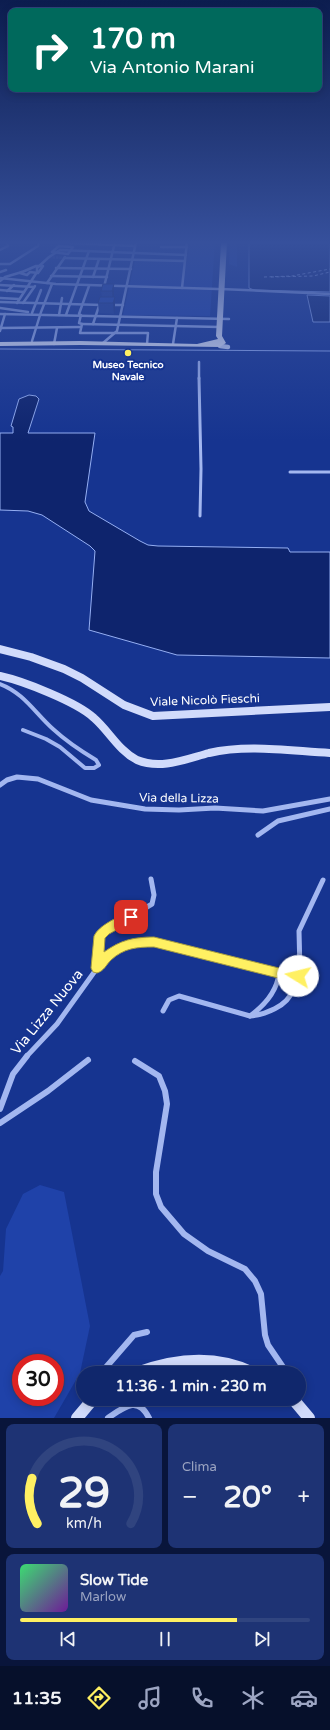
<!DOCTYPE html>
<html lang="it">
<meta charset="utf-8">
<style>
:root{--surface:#10276c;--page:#1e3374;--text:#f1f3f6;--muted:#9ca5c2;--line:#30447f;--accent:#fff062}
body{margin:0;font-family:"Varela Round",sans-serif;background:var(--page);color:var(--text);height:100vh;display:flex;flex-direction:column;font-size:15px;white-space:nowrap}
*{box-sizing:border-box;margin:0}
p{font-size:13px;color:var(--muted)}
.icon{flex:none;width:22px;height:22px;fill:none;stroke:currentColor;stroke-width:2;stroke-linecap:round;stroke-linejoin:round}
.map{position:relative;height:1418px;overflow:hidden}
.drawer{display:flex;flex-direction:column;gap:6px;padding:6px;background:#09153b;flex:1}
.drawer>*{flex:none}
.hud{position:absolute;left:8px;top:8px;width:314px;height:84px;border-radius:8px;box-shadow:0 2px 10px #0003,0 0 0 1px var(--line);background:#00695c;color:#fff;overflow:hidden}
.speed{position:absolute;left:12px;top:1354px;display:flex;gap:8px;font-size:20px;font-weight:700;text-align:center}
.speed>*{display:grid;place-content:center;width:52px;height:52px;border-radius:50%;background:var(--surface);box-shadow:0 2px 10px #0003,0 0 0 1px var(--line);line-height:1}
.speed .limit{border:6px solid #d22;background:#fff;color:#111}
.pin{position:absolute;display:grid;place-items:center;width:34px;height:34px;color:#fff;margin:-17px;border-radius:8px;box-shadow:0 2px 6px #0006}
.me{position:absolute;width:44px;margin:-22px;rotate:279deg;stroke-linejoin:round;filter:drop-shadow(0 0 3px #0008)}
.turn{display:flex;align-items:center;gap:14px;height:84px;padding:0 16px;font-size:18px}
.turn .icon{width:52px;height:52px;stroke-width:2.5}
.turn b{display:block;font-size:28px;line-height:34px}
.big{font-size:30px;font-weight:800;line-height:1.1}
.drawer .card{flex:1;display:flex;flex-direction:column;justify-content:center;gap:6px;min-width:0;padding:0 14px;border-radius:8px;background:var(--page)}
.drawer .dial{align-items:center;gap:0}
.dial svg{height:104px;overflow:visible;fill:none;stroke:var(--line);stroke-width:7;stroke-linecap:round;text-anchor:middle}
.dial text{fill:var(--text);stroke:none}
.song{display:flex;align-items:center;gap:12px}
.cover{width:48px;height:48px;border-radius:6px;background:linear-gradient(135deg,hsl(140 70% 55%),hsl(280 70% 35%))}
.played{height:4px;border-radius:2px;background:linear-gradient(90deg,var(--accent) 75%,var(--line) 75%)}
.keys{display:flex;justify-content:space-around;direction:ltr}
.heat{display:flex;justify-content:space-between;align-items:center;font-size:22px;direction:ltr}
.drawer .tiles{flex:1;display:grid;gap:6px;grid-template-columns:1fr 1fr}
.card:last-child{grid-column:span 2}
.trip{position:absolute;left:76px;top:1366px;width:230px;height:40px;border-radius:20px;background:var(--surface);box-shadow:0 2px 10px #0003,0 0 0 1px var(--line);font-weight:800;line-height:40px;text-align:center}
.tabs{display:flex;height:64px;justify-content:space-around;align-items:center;background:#06102b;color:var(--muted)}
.tabs .icon{width:28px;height:28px}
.tabs .selected{color:var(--accent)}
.tabs b{font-size:18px;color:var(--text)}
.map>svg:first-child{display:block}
.green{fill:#1f42a9;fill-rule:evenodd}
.water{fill:#0e246d;stroke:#95aff3}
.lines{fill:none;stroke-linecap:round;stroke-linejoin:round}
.stream{stroke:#95aff3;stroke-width:1}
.ferry{stroke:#afc2f7;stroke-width:1;stroke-dasharray:3 2.5;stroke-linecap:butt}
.street-tunnel{stroke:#3952a1;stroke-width:2.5;stroke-dasharray:2.5 1;stroke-linecap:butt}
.street-far4{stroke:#a3b7f0;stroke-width:2.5}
.street-far3{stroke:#a3b7f0;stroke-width:3}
.street-far2{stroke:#a3b7f0;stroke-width:4}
.street-far1{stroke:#a3b7f0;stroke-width:5}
.street{stroke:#a3b7f0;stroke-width:6}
.secondary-far2{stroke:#d1dbfb;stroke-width:4.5}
.secondary-far1{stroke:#d1dbfb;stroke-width:8}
.secondary{stroke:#d1dbfb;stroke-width:12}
.primary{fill:#ecf0ff;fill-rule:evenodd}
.wall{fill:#203e96}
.shaded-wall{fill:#1a327a}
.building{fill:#2548ae;stroke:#1a327a}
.route{fill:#fff062;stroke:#a69c40}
.poi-dot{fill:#fff062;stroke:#163490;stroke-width:1.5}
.labels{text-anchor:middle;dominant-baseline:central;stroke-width:4;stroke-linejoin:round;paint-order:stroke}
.far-poi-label{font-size:10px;font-weight:bold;fill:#fff;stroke:#163490}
.street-label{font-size:12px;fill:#fff;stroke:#163490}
.near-street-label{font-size:14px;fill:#fff;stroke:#163490}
</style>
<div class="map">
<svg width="330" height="1418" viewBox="0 0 330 1418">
<rect width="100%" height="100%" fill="#163490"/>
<g class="green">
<path d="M190 242H215L210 316 123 315 135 260 187 262Z"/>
<path d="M230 242H237V267L229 264Z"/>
<path d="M40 1185 64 1192 90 1326 80 1373 54 1418H0V1276L3 1271 6 1229 23 1194ZM21 1363H55V1397H21Z"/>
</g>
<g class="water">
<path d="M249 242H330V292L254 290 249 288Z"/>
<path d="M307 295 330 296V322H313Z"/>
<path d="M29 395 36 396 39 399 28 433H95L85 502 89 511 140 541 148 545 158 546 288 548 290 552H330V658L177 655 89 630 95 551 90 546 42 515 28 511 0 510V433H13V427L11 426 19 399Z"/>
</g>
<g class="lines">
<path class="stream" d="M0 349 330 351"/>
<g class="ferry">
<path d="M264 277 292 276 330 269"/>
<path d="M271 277 313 276 330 272"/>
</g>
<path class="street-tunnel" d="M49 257 64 258"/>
<g class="street-far4">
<path d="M71 243 135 246"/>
<path d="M59 246 73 247 68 254 52 252Z"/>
<path d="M161 247H187"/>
<path d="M0 250 8 246 7 242"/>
<path d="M64 258 185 261"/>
<path d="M0 264H10L38 246 39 242"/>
<path d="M36 266H43L38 273 30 272 27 275 20 273Z"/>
<path d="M56 268 131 269"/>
<path d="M0 272 6 270"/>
<path d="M51 276 107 277"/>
<path d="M93 277 99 259"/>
<path d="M0 278 56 284 218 289"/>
<path d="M0 281 5 277 22 272"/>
<path d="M47 283 65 257"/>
<path d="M0 285 34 287"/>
<path d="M89 286 79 314 81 315 79 323 82 324 80 333H148L147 344"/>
<path d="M104 287 115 242"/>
<path d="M182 288 187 242"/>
<path d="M221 289 330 294"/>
<path d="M0 290 24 292"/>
<path d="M7 291 14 285"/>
<path d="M0 298 19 299"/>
<path d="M0 302 102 305"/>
<path d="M17 303 37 272V268L49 257 60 250 186 255"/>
<path d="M23 303 35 286"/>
<path d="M111 305H123"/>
<path d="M0 308 28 312"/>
<path d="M32 313 41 290"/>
<path d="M0 314 229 319"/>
<path d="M59 315 62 298"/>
<path d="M66 315 89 251"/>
<path d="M82 324 220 327"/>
<path d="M93 324 100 303"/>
<path d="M0 328 81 327"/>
<path d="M0 331 5 314"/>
<path d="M32 341 41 312 52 284"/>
<path d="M103 343 117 331 136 242"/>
<path d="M54 344 57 328"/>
<path d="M173 344 177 318"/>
<path d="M199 362V379"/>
</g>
<g class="street-far3">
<path d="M199 378 201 469 200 516"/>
<path d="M290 472H330"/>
</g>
<path class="street-far2" d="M0 684C24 693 35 713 53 729 66 741 81 751 96 760L99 765 94 768H85L60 747 46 739 23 730"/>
<g class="street-far1">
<path d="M0 785 7 780 17 777 38 779 91 800 145 809 179 810 215 808 263 811 330 799"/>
<path d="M258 835 278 821 330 809"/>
<path d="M97 968 99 936 152 904 154 895 151 879"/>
<path d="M293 978 298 976 300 971 299 931 323 880"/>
<path d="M163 1011 169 1000 179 996 250 1016C264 1015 288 1006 292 991 293 987 292 982 293 978"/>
<path d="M250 1016C265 1005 277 992 279 973"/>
<path d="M26 1057 57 1024 100 964 118 949 127 945 154 942 279 973 293 978"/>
</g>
<g class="street">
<path d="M135 1061 159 1076 165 1091 167 1104 156 1172V1194L161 1207 184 1234 208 1251 245 1269 255 1281 261 1294 265 1335 268 1345 287 1373"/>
<path d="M0 1109 13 1074 27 1056"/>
<path d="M0 1123 48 1091 88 1060"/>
<path d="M101 1373 134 1335 147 1332"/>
<path d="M108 1418C124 1407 138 1395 149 1418"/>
</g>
<path class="secondary-far2" d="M220 346 228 347"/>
<g class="secondary-far1">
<path d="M0 649 31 657 64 669 82 678 124 705 153 716 330 707"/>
<path d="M0 676C23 681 77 702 94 718 109 731 119 751 137 760 161 770 186 759 209 753 247 744 291 751 330 753"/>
</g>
<g class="secondary">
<path d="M137 1373C175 1359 216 1355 253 1373"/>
<path d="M293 1399 309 1418"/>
<path d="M77 1418 93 1399"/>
</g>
<path class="primary" d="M221 242H227L222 336 226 343 220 347 80 345 0 346V342L80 341 197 344 218 339 216 336Z"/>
</g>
<path class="wall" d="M114 284V297L115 308 114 314 99 313 98 303 102 297 101 291Z"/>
<g class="shaded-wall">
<path d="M114 284V295L113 302 112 291Z"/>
<path d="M115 297V308L114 314 113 303Z"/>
</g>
<g class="building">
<path d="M103 284H114L112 291H101Z"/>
<path d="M100 297H115L113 303H98Z"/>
</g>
<linearGradient id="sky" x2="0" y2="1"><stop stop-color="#0c1d4f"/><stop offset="0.55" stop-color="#36509c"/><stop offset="1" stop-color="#36509c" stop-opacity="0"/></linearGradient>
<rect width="330" height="441" fill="url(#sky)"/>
<path class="route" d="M131 912 135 914 136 917 135 920 109 934 105 938 104 952C121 940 133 937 154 937L279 968 292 973 298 971 302 972 304 976 302 980 292 984 278 978 154 947C137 947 124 948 111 960 106 965 104 971 97 973L93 972 91 968 94 936C99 925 119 916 131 912Z"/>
<circle class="poi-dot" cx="128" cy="353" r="4"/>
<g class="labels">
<g class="far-poi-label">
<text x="128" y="365">Museo Tecnico<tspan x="128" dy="12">Navale</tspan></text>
</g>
<g class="street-label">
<text transform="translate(205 700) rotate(-2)">Viale Nicolò Fieschi</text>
<text transform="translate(179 798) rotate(1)">Via della Lizza</text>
</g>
<g class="near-street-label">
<text transform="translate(47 1012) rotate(-51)">Via Lizza Nuova</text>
</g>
</g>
</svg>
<div class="speed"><div class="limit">30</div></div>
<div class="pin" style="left:131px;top:917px;background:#d93025"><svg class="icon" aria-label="arrive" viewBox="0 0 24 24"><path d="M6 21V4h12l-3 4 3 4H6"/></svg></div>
<svg class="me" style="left:298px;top:976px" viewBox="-20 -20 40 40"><circle r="19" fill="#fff"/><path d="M0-13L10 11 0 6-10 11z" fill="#fff062"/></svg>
<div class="trip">11:36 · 1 min · 230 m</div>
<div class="hud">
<div class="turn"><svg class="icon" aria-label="right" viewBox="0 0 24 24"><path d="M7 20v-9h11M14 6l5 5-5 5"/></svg><div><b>170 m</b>Via Antonio Marani</div></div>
</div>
</div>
<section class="drawer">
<div class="tiles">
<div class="card dial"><svg viewBox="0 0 100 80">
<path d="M14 69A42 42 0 1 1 86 69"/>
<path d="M14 69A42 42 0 0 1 10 34" stroke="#fff062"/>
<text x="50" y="56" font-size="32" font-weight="700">29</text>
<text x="50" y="72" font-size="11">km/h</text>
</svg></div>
<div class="card"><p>Clima</p>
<div class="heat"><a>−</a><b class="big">20°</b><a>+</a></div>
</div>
<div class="card">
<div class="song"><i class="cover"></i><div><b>Slow Tide</b><p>Marlow</p></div></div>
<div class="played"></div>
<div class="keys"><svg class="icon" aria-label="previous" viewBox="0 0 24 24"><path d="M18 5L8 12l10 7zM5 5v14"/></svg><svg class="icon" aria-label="pause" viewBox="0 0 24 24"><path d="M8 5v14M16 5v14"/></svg><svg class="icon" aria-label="next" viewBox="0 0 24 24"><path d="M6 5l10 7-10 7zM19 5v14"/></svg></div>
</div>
</div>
</section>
<nav class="tabs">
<b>11:35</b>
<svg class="icon selected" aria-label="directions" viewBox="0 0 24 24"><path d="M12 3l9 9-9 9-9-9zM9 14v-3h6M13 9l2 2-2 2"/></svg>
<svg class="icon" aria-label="music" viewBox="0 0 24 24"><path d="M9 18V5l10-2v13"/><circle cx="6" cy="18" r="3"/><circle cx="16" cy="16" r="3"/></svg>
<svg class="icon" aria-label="phone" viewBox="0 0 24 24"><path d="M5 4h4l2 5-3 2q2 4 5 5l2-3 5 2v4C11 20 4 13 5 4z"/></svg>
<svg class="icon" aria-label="climate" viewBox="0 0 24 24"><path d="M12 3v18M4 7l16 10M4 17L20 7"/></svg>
<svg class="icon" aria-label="car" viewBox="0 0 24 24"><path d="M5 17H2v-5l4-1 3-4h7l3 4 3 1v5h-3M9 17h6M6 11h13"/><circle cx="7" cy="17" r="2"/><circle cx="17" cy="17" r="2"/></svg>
</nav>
